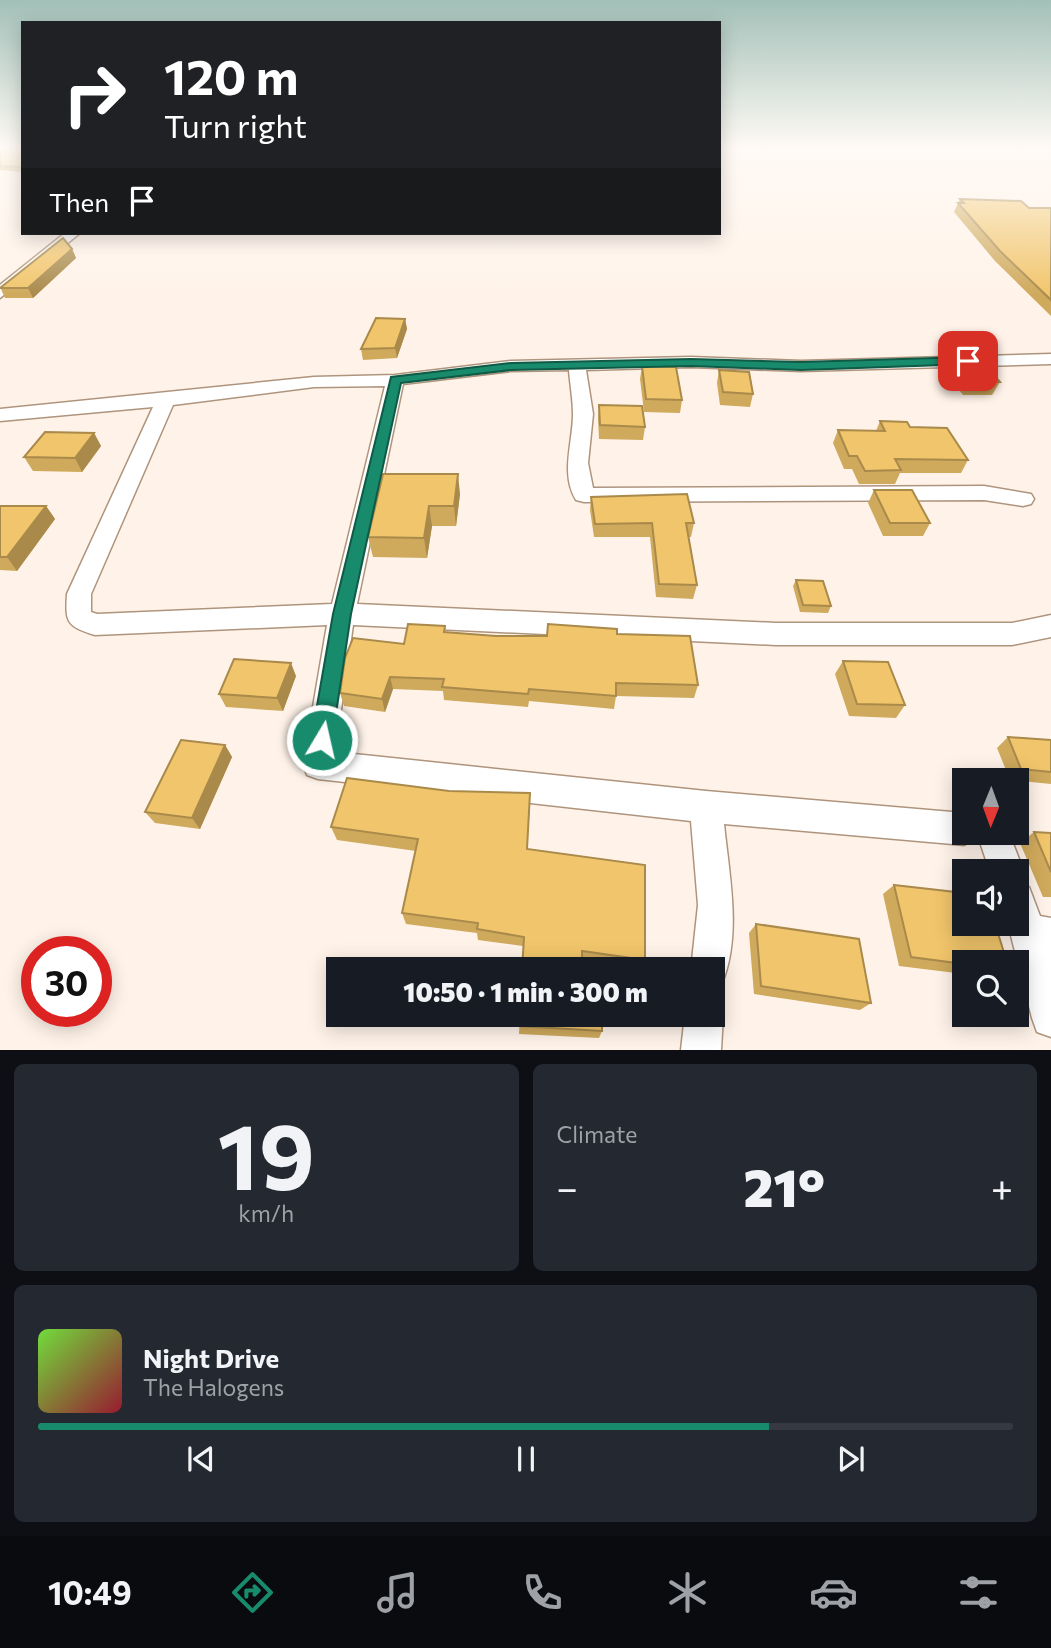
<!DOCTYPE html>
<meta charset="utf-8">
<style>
:root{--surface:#171b24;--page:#242831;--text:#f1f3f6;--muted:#9ea1a6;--line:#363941;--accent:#188b6c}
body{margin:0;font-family:Commissioner,sans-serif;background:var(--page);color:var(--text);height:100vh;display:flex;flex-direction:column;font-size:26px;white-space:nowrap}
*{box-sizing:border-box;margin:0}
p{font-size:23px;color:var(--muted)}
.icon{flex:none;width:38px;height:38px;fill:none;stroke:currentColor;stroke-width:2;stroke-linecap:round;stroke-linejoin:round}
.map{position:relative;height:1050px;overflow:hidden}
.panel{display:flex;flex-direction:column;gap:14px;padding:14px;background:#0d0f14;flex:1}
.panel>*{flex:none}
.top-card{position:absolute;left:21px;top:21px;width:700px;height:214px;border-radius:0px;box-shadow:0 4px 18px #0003;background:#202124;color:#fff;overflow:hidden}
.needle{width:46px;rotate:181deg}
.controls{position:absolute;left:952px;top:768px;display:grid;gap:14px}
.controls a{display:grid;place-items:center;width:77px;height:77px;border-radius:0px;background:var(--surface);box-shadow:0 4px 18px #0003;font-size:35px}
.speed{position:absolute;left:21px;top:936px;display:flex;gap:14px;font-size:35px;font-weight:700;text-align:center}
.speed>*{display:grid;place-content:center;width:91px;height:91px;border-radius:50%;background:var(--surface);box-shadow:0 4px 18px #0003;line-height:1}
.speed .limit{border:10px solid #d22;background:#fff;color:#111}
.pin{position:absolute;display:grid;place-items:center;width:60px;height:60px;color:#fff;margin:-30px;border-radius:14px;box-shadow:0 4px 10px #0006}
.me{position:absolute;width:77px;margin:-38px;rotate:9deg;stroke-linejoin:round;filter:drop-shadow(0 0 5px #0008)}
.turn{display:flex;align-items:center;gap:24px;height:147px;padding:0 28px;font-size:32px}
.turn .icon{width:91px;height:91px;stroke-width:2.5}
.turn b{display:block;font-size:49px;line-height:60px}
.then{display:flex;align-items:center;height:66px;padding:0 28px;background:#0003;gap:14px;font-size:26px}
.big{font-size:52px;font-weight:800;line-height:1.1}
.panel .card{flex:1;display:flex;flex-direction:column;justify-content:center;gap:10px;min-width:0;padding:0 24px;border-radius:10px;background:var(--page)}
.panel .dial{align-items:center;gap:0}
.dial b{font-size:91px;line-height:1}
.song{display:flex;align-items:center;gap:21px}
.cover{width:84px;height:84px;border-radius:10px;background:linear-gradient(135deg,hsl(100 70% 55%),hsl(350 70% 35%))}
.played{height:7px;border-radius:4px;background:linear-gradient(90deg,var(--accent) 75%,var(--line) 75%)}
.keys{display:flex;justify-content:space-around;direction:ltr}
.heat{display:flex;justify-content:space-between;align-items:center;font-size:38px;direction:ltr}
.panel .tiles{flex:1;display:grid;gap:14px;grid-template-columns:1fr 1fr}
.card:last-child{grid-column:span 2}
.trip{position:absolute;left:326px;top:957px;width:399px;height:70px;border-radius:0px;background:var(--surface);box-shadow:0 4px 18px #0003;font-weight:800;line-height:70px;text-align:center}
.tab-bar{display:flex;height:112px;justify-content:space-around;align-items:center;background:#090b0e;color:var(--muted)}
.tab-bar .icon{width:49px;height:49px}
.tab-bar .on{color:var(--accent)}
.tab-bar b{font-size:32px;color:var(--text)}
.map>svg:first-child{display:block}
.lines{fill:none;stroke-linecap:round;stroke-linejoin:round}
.minor-casing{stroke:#af947d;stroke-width:3}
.minor{fill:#fff;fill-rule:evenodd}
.wall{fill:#cfa95c}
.shaded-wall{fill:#a98a4b}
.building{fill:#f1c56b;stroke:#a98a4b;stroke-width:2}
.route{fill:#188b6c;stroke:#105a46;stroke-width:2}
</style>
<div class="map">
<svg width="1051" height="1050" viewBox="0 0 1051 1050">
<rect width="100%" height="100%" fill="#fff3e9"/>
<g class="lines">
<defs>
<g id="minor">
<path d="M65 233H80L0 298V285Z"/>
<path d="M1051 354V364L801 371 691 367 586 370 593 414 588 463 593 488 984 486 1031 494 1034 499 1031 504 1023 506 984 500 584 502 576 500C560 474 573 442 573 414 573 399 570 384 569 370L511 371 403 384 357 604 776 623H1012L1051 615V637L1012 645H776L353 625 335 752 706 791 964 813V833H1009L1024 872 1020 883 1029 887 1040 916 1051 918V1037L1037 1032 1032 1018 1008 924H1017V872H990L978 836 975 840 964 845 724 824C729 874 742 935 722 983L712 987V970H691L698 905 691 821 318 779 307 775 303 765 327 625 95 635C67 626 65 623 67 594L153 407 0 421V409L314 377 395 375 511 361 691 357 801 361ZM385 386 332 604 97 614 91 612V594L173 405 314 387Z"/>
<path d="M712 999 718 1001 723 1015 721 1050H681L685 1015H712Z"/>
</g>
</defs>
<use href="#minor" class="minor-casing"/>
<use href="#minor" class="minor"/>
</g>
<g class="wall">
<path d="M0 149H23V172L0 170Z"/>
<path d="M960 199 1029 208H1051V316L995 261 954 212Z"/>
<path d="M72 249 76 258 33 298H5L0 287Z"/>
<path d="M405 319 407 329 397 358 363 360 361 349Z"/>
<path d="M949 357 1000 382 992 395H963L943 370Z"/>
<path d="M642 366 682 400 680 413 644 412 640 379Z"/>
<path d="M719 370 753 394 750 407 720 405 717 383Z"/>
<path d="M599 405 645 427 643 440 599 439 598 418Z"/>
<path d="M880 421 910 427 968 460 961 473H900L895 484H859L852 469H844L833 443 838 430 876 431Z"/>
<path d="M94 433 101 446 82 472 33 471 24 457Z"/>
<path d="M383 474 460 494 456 526H432L427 558 373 557 368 537Z"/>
<path d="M874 490 930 523 923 536H883L868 503Z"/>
<path d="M591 497 694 523 691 537H689L697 585 693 599 656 597 650 537H594L590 510Z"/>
<path d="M0 506H46L55 519 17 571 0 570Z"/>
<path d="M796 580 831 606 828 613 800 612 793 586Z"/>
<path d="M445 626 446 632 496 636 617 634 698 685 694 698 616 696 614 709 529 701 528 707 444 700 443 691 393 689 385 712 344 706 340 693 404 644Z"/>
<path d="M843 661 905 705 896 718 849 716 835 674Z"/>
<path d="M296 676 283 711 226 707 219 694Z"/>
<path d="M1008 737 1051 740V784L1010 780 997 748Z"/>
<path d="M225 745 232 757 200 829 155 823 145 812Z"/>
<path d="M530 806 527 849 645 960 641 969 582 961 523 946 478 940 477 933 406 924 402 913 416 851 337 840 331 827Z"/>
<path d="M1034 832 1051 833V897H1043L1020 843Z"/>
<path d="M894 885 964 962V974L899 966 883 894Z"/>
<path d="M756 924 871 1003 860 1010 754 994 749 933Z"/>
<path d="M520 1015 602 1031 599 1038 519 1034Z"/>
</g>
<g class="shaded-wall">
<path d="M72 249 76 258 33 298 28 288Z"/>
<path d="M405 319 407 329 397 358 395 348Z"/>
<path d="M94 433 101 446 82 472 75 458Z"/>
<path d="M458 474 460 494 456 526 454 506Z"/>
<path d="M46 506 55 519 17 571 7 557Z"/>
<path d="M429 506 432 526 427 558 424 538Z"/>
<path d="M291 663 296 676 283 711 277 698Z"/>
<path d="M390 677 393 689 385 712 382 699Z"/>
<path d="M225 745 232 757 200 829 192 818Z"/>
</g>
<g class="building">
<path d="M0 149H23V167L0 166Z"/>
<path d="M960 199 1021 201 1029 208H1051V300L1000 251 958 203H964Z"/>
<path d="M63 238 72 249 28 288H0Z"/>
<path d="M376 318 405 319 395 348 361 349Z"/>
<path d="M977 356 1000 382H970L949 357Z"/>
<path d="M642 366 676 367 682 400 646 399Z"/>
<path d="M719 370 749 372 753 394 723 392Z"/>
<path d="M599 405 642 406 645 427 600 425Z"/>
<path d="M880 421 907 422 910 427 947 428 968 460 895 459 901 470 865 471 857 456H849L838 430 885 431Z"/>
<path d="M45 432 94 433 75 458 24 457Z"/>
<path d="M383 474H458L454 506H429L424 538 368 537Z"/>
<path d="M874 490H912L930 523H890Z"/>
<path d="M687 494 694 523H686L697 585 659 584 652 523 595 524 591 497Z"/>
<path d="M0 506H46L7 557H0Z"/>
<path d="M796 580 823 581 831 606 803 605Z"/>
<path d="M408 624 445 626 444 632 496 636H547L548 624 617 629V634L690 636 698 685 616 683V696L529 689 528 694 442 687 444 679 390 677 382 699 340 693 345 658 353 638 404 644Z"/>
<path d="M234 659 291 663 277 698 219 694Z"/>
<path d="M843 661 888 662 905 705 857 704Z"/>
<path d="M1008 737 1051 740V772L1021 769Z"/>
<path d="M181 740 225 745 192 818 145 812Z"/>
<path d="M347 778 449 791 530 793 527 849 645 865V960L582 951V970H522L524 937 477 929 478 923 402 913 418 839 331 827Z"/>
<path d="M1034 832 1051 833V872Z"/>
<path d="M894 885 964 893V924H995L1007 962H964V964L911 957Z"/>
<path d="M756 924 859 939 871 1003 761 986Z"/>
<path d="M520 1015H602V1031L519 1026Z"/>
</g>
<linearGradient id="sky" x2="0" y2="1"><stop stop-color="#a2c0b8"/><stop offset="0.5" stop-color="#fffaf5"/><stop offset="1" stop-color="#fffaf5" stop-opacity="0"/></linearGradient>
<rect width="1051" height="296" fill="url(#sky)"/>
<path class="route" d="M968 357 972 358V364L801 370 691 366 511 370 401 383 351 614 332 740 329 746 322 749 314 746 311 740 333 614 391 377 511 363 691 359 801 362Z"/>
</svg>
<div class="controls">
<a><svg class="needle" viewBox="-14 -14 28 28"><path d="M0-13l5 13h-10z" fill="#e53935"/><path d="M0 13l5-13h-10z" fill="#9ea1a6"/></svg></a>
<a><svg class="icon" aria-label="sound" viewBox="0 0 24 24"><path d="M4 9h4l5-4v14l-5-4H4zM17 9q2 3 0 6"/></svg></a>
<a><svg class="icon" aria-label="search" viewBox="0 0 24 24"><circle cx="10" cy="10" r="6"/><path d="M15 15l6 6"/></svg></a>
</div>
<div class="speed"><div class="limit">30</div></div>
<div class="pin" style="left:968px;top:361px;background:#d93025"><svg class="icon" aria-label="arrive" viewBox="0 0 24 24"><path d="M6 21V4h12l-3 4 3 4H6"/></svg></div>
<svg class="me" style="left:322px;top:740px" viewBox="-20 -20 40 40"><circle r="17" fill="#188b6c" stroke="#fff" stroke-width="3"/><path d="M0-11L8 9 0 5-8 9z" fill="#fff"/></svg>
<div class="trip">10:50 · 1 min · 300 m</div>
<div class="top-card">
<div class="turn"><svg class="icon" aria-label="right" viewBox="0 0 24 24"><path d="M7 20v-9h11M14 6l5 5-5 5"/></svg><div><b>120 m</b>Turn right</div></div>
<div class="then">Then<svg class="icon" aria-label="arrive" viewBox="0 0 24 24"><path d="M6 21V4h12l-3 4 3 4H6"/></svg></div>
</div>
</div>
<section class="panel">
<div class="tiles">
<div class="card dial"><b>19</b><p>km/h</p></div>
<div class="card"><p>Climate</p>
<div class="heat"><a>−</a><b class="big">21°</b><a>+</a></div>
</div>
<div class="card">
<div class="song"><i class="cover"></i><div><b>Night Drive</b><p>The Halogens</p></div></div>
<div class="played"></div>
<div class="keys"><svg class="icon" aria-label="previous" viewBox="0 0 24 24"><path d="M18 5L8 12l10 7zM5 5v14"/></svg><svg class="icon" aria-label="pause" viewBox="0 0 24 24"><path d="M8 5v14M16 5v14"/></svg><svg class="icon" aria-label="next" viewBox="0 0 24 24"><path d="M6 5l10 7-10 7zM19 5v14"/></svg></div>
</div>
</div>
</section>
<nav class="tab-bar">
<b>10:49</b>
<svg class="icon on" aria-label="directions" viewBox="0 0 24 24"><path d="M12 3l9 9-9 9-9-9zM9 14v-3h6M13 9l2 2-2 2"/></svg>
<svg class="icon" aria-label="music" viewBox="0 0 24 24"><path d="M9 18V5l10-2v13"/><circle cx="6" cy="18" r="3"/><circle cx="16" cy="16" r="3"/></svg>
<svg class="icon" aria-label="phone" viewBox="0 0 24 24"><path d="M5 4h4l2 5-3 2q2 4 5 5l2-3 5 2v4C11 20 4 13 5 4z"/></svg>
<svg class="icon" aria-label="climate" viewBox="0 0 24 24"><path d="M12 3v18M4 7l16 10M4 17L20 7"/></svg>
<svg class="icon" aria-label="car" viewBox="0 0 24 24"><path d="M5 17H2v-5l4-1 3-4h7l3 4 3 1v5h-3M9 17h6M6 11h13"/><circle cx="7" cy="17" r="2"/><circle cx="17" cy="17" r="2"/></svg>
<svg class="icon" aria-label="filters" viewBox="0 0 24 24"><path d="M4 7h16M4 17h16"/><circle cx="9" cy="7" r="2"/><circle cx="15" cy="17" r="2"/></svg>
</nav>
